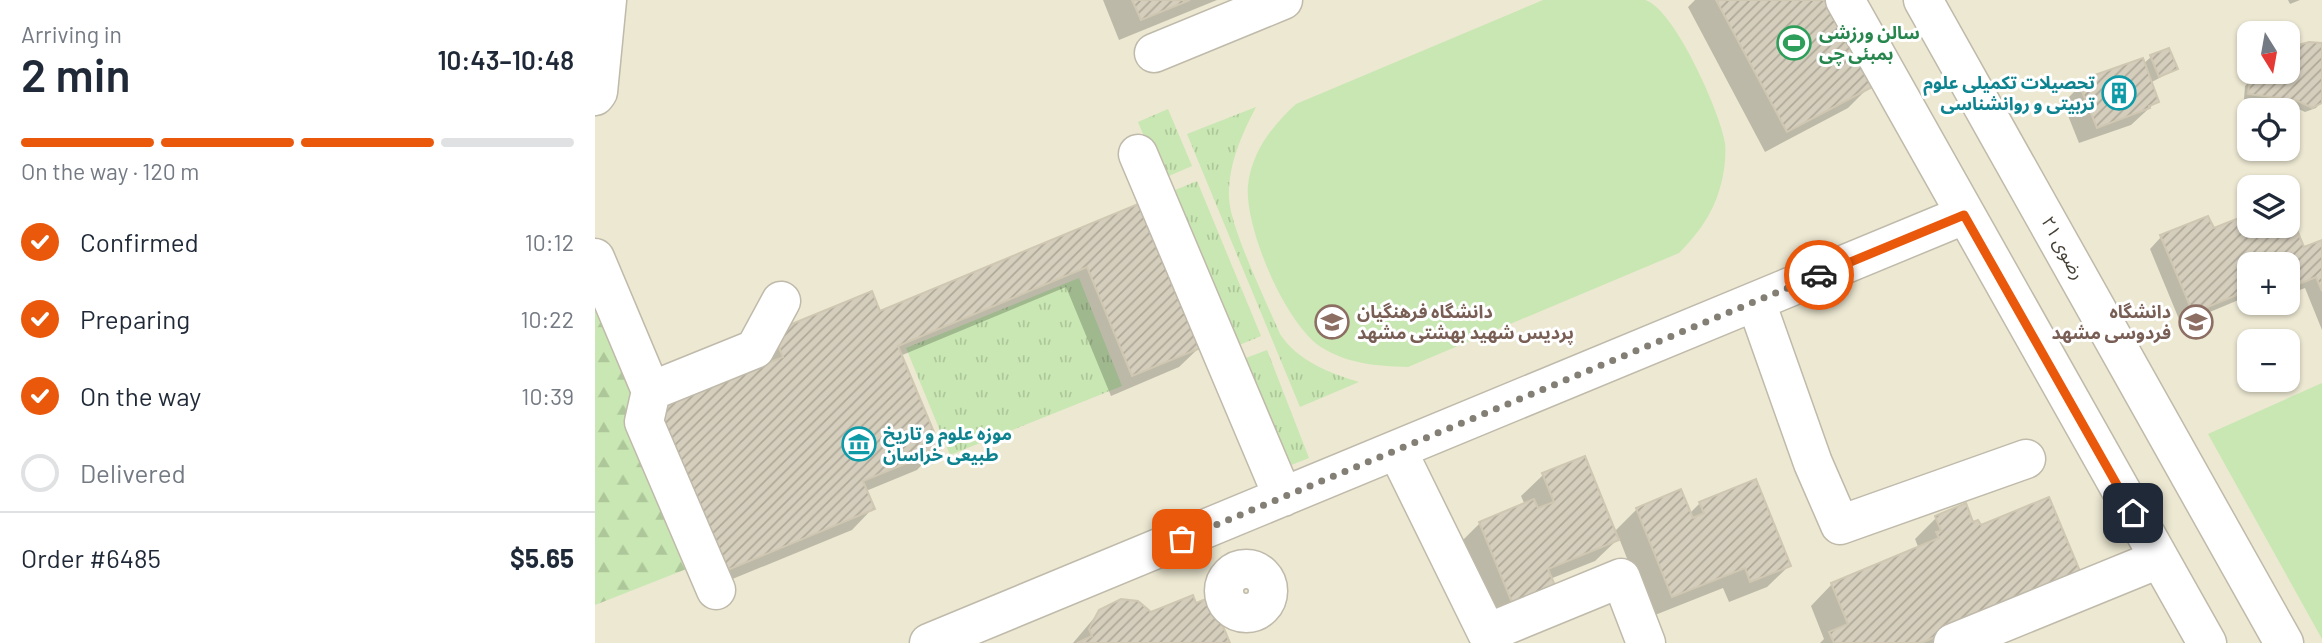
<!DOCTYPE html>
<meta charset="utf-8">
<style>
:root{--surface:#fff;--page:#f2f2f3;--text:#1f2937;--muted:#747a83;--line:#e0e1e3;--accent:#ea580c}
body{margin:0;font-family:Barlow,"Noto Sans Arabic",sans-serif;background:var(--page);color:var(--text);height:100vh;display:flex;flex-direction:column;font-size:26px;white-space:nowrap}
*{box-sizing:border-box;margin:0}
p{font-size:23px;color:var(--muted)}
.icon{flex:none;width:38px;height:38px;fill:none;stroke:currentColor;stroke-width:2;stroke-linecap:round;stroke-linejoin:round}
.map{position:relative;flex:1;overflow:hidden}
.sheet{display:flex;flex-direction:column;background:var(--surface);width:595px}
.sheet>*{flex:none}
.needle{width:46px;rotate:169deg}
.controls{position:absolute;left:1642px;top:21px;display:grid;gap:14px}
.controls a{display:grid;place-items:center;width:63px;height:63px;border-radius:14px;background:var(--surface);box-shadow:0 2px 5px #0004;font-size:35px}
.pin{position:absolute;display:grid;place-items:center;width:60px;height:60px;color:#fff;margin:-30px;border-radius:14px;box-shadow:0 4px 10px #0006}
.courier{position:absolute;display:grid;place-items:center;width:70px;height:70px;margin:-35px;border:5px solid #ea580c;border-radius:50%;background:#fff;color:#222;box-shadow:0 2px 9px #0007}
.overview em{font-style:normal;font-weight:600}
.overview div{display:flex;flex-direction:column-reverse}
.overview{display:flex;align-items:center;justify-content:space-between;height:119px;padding:0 21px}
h1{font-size:46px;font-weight:600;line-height:52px}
.bar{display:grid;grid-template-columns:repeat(4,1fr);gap:10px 7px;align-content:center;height:84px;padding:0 21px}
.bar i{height:9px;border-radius:5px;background:var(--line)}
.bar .current{background:var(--accent)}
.bar p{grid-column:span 4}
.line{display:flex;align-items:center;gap:18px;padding:0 21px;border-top:2px solid var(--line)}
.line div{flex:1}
ol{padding:0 21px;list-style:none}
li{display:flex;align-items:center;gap:21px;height:77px}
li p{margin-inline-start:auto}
li .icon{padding:7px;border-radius:50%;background:var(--accent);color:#fff;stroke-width:4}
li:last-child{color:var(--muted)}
li i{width:38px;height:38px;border:4px solid var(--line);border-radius:50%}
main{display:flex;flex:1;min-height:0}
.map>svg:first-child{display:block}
.education{fill:#ece8d2;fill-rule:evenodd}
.grass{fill:url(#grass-tufts)}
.forest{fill:url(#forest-firs)}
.park{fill:#c9e7b2}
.shadow{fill:#0003}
.building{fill:url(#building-hatch);stroke:#cfc7b1;stroke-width:2}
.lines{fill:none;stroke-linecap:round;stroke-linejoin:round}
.minor-casing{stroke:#bfbaaa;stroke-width:41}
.minor{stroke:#fff;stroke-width:38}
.done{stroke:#837f75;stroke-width:7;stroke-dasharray:0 12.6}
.route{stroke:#ea580c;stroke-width:9}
.labels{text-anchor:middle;stroke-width:6;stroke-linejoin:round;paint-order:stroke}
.leisure-label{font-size:18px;font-weight:bold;fill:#27864d;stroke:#fff;text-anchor:start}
.culture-label{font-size:18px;font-weight:bold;fill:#0d838f;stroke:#fff;text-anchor:end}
.street-label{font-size:18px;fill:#474237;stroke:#fff}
.education-label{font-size:18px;font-weight:bold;fill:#785e54;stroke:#fff;text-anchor:start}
</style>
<main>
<section class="sheet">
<div class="overview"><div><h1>2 min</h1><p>Arriving in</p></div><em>10:43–10:48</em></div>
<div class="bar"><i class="current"></i><i class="current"></i><i class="current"></i><i></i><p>On the way · 120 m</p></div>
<ol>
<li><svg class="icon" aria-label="check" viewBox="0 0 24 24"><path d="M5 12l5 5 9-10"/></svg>Confirmed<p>10:12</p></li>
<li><svg class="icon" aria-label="check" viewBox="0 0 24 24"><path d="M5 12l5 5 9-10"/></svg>Preparing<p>10:22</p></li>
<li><svg class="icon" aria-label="check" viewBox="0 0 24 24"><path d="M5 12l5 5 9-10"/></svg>On the way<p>10:39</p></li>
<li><i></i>Delivered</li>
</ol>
<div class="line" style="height:91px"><div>Order #6485</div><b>$5.65</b></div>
</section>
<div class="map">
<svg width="1727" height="643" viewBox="0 0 1727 643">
<defs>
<pattern id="grass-tufts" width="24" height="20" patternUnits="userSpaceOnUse" patternTransform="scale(1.75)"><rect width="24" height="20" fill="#c9e7b2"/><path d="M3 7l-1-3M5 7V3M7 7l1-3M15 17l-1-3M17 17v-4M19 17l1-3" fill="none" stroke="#aec79a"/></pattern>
<pattern id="forest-firs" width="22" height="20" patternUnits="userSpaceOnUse" patternTransform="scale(1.75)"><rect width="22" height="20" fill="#c9e7b2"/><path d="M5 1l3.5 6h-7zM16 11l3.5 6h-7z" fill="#aec79a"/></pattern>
<pattern id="building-hatch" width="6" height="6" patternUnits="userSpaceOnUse" patternTransform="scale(1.75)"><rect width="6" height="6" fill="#d5cebd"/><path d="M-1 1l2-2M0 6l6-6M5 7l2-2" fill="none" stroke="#afa99a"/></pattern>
</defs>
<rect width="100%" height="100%" fill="#f3f1e8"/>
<path class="education" d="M 0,0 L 1727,0 L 1727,643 L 0,643 ZM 1654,33 L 1692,33 L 1692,72 L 1654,72 ZM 1654,110 L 1692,110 L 1692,149 L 1654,149 ZM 1654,187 L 1692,187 L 1692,226 L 1654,226 ZM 1654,264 L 1692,264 L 1692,303 L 1654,303 ZM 1654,341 L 1692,341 L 1692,380 L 1654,380 Z"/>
<path class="grass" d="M 661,107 C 646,136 633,165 634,198 C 635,228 672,303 685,334 C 703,361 734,373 764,382 L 705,407 L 592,134 Z
M 573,109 L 597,166 L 567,179 L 543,122 Z
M 602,181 L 666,336 L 637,348 L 573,193 Z
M 484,278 L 527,386 L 355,455 L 311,348 Z
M 672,350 L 714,458 L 686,469 L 643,361 Z"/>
<path class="forest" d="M 0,289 L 99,566 L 0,605 Z"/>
<path class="park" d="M 948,0 C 970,0 1032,0 1050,0 C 1079,8 1126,114 1130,143 C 1131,152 1130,166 1128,175 C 1122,207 1107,230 1084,253 L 813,367 C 781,366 753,364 726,347 C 690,323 649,227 653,185 C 657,151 678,125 701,104 Z
M 1727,383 L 1727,639 L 1613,434 Z"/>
<path class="shadow" d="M 508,0 L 622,0 L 524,40 Z
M 1100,0 L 1228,0 L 1275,86 L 1253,108 L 1170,152 L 1093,7 Z
M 1693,0 L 1705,0 L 1695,4 Z
M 1727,45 L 1727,101 L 1721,108 L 1710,112 L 1697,106 L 1649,99 L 1650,86 L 1656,80 L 1667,81 L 1670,72 L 1692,72 Z
M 1556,57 L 1581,69 L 1555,83 L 1562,101 L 1536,125 L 1484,143 L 1468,103 L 1485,86 L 1548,64 Z
M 547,205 L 606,346 L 584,367 L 516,396 L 471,287 L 305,356 L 343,448 L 322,470 L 271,491 L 278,508 L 257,530 L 101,594 L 35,435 L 157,355 L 284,313 Z
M 1654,226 L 1692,226 L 1708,250 L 1727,242 L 1727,330 L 1710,288 L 1692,295 L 1692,264 L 1654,264 L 1654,291 L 1646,299 L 1586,324 L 1555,249 L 1566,237 Z
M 1660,303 L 1673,303 L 1662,307 Z
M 989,459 L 1019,532 L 1042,509 L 1094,514 L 1105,503 L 1194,566 L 1172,587 L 1134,602 L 1128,588 L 1055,617 L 1024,538 L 1000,561 L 955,579 L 896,625 L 864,544 L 885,523 L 930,505 L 926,496 L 948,475 Z
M 1370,506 L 1353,643 L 1225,643 L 1229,639 L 1216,606 L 1237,584 L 1324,549 L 1320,539 L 1341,518 Z
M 600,606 L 633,643 L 478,643 L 505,611 L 555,614 Z"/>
<path class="building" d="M 537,0 L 595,0 L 546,20 Z
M 1121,0 L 1230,0 L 1277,87 L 1192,132 Z
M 1714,42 L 1727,43 L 1727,103 L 1717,108 L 1703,101 L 1653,94 L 1655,78 L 1669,80 L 1673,72 L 1692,72 L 1692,48 Z
M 1574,48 L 1583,69 L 1564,77 L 1555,55 Z
M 1548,58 L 1564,102 L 1554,106 L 1555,108 L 1502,128 L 1484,84 L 1500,75 Z
M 548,202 L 608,347 L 537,376 L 492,267 L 303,346 L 346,449 L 268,481 L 280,509 L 123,574 L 55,412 L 188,357 L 177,332 L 277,291 L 285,311 Z
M 1692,206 L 1709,247 L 1727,240 L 1727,291 L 1721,277 L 1692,289 L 1692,264 L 1654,264 L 1654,290 L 1598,313 L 1565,235 L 1613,216 L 1619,228 L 1654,214 L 1654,226 L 1692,226 Z
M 990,456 L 1024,540 L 953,569 L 961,588 L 918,605 L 884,522 L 939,499 L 943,508 L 959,502 L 947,473 Z
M 1161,479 L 1196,566 L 1155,582 L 1150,568 L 1077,597 L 1041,508 L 1086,489 L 1098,518 L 1109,513 L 1104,502 Z
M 1454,497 L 1487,576 L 1326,643 L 1239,643 L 1234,632 L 1253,624 L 1236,583 L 1344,538 L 1341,532 L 1346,531 L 1340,516 L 1371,503 L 1378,522 L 1383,520 L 1386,525 Z
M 598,595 L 601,603 L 616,597 L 635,643 L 482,643 L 497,636 L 494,629 L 504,610 L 526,599 L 543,601 L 556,612 Z"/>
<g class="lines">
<defs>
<path id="minor" d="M 1250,0 L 1612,643
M 1328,0 L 1689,643
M 559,53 L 688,0
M 0,96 L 3,92 L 12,0
M 543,154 L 688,497
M 0,258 L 56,391 L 160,349 L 186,301
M 1161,302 L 1218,463 L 1245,525 L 1431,459
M 56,391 L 49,422 L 121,590
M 802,450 L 892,633 L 1026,578 L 1051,643
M629 591a22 22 0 1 1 44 0a22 22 0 1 1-44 0Z
M 334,643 L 1369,215
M 1358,643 L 1564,559"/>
</defs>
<use href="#minor" class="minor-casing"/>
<use href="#minor" class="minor"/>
</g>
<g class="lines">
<path class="done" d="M 587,539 L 1224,275"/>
<path class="route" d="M 1224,275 L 1369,215 L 1538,513"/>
</g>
<defs>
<symbol id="stadium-ring" viewBox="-11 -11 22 22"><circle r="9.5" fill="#fff" stroke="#2e9e5b" stroke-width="1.5"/><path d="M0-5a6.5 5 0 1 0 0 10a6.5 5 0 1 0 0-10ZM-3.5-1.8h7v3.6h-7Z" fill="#2e9e5b"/></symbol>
<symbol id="building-ring" viewBox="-11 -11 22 22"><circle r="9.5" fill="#fff" stroke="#0f9aa8" stroke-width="1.5"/><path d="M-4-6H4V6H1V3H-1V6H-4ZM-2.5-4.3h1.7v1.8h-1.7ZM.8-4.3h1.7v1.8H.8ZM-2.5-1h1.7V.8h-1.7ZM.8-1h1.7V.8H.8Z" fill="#0f9aa8"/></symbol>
<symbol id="university-ring" viewBox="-11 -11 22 22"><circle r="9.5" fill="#fff" stroke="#8d6e63" stroke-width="1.5"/><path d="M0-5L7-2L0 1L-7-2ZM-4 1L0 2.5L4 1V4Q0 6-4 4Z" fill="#8d6e63"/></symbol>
<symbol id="museum-ring" viewBox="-11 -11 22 22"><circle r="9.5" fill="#fff" stroke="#0f9aa8" stroke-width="1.5"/><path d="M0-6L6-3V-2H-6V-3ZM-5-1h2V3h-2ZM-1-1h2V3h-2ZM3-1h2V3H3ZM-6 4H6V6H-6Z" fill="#0f9aa8"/></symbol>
</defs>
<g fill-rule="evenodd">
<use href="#stadium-ring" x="1180" y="24" width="38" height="38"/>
<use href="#building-ring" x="1505" y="74" width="38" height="38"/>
<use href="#university-ring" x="718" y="303" width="38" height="38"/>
<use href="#university-ring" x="1582" y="303" width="38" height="38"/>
<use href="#museum-ring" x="245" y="425" width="38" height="38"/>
</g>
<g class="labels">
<g class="leisure-label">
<text x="1224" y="39">سالن ورزشی<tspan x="1224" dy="21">بمبئی چی</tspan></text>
</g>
<g class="culture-label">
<text x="1500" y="89">تحصیلات تکمیلی علوم<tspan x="1500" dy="21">تربیتی و روانشناسی</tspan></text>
<text x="288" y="440" text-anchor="start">موزه علوم و تاریخ<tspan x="288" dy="21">طبیعی خراسان</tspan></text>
</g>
<g class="street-label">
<text transform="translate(1468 248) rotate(61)" y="6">رضوی ۲۱</text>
</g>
<g class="education-label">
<text x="762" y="318">دانشگاه فرهنگیان<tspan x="762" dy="21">پردیس شهید بهشتی مشهد</tspan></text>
<text x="1576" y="318" text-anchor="end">دانشگاه<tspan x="1576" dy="21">فردوسی مشهد</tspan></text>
</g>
</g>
</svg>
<div class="controls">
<a><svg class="needle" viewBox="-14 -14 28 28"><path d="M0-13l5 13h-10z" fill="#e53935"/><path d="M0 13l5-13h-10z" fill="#747a83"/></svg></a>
<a><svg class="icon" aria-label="locate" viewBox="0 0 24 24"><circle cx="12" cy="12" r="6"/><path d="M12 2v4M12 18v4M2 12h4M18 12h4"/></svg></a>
<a><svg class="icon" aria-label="layers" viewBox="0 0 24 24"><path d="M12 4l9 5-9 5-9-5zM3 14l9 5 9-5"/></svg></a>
<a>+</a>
<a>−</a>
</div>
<div class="pin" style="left:587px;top:539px;background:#ea580c"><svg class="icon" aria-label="bag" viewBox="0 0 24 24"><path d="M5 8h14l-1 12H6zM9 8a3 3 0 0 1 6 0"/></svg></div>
<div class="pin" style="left:1538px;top:513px;background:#1f2937"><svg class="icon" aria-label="home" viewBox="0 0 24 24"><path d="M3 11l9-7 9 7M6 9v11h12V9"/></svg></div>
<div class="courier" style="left:1224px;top:275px"><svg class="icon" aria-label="car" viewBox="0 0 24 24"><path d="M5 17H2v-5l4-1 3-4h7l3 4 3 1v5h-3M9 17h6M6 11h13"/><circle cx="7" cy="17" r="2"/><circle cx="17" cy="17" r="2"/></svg></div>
</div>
</main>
